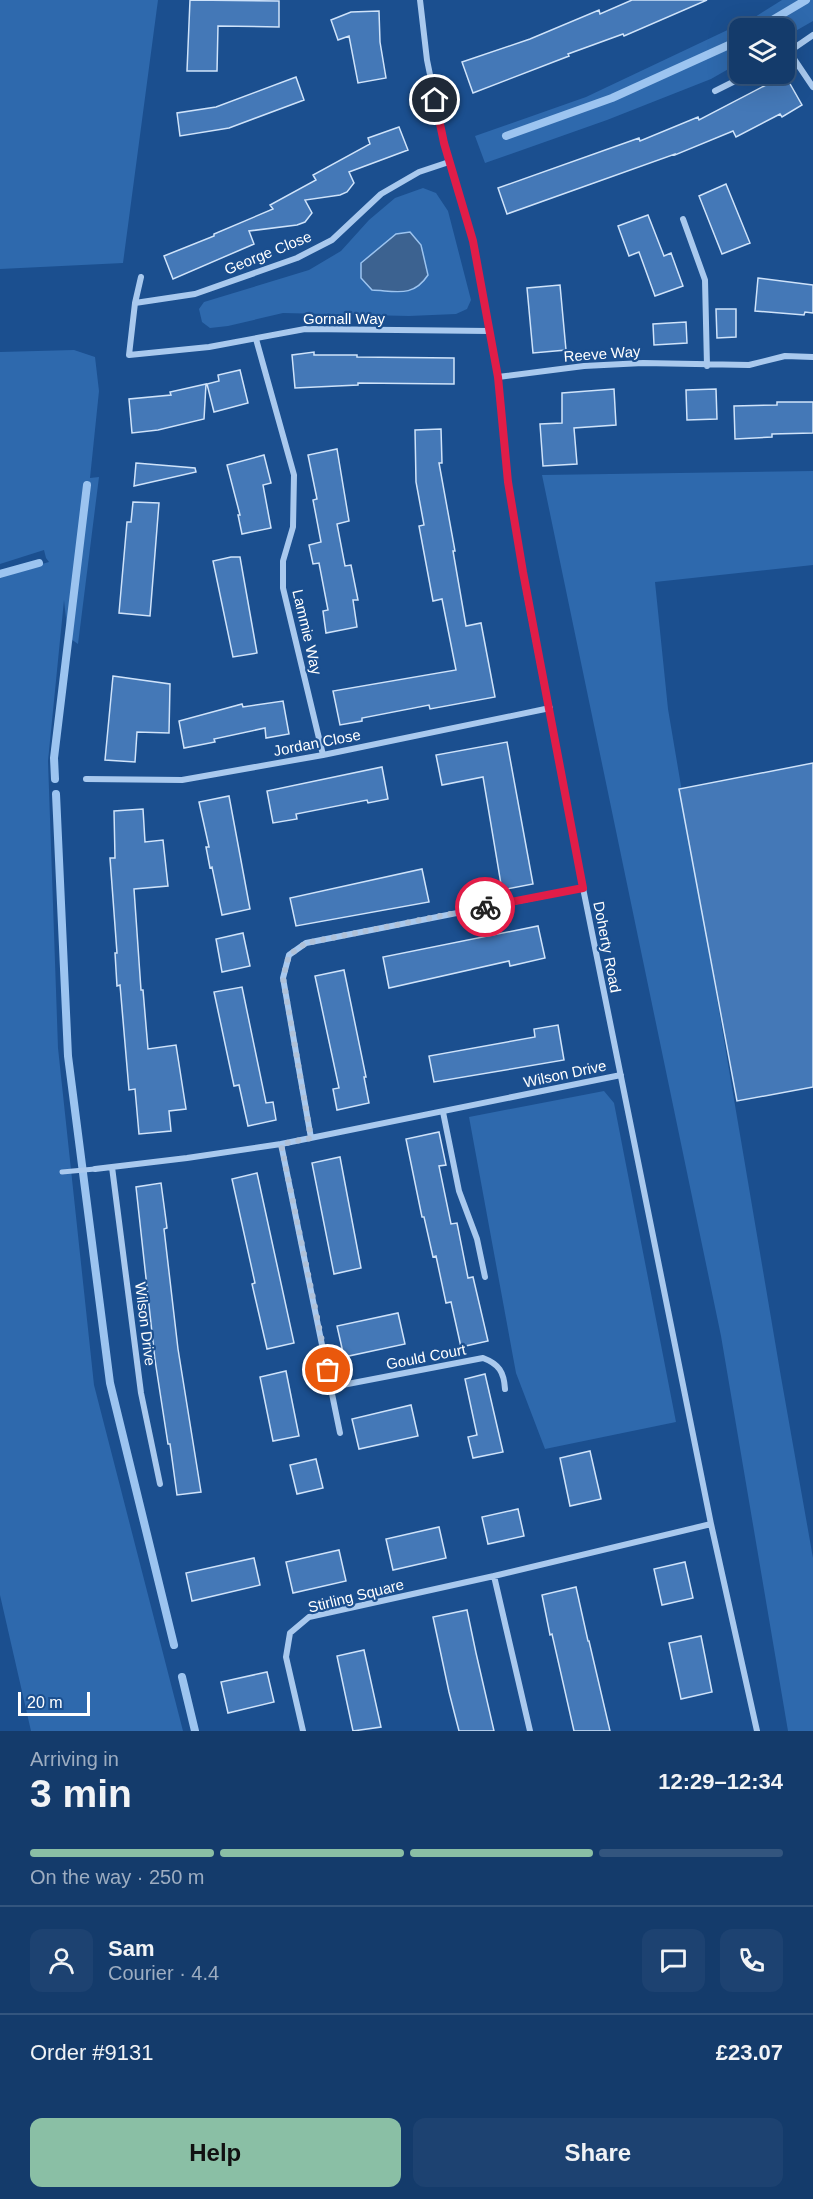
<!DOCTYPE html>
<meta charset="utf-8">
<style>
:root{--surface:#143b6b;--page:#1d4271;--text:#f1f3f6;--muted:#9dadc1;--line:#33557e;--accent:#8abfa5}
body{margin:0;font-family:Arial,sans-serif;background:var(--page);color:var(--text);height:100vh;display:flex;flex-direction:column;font-size:22px;white-space:nowrap}
*{box-sizing:border-box;margin:0}
p{font-size:20px;color:var(--muted)}
.icon{flex:none;width:33px;height:33px;fill:none;stroke:currentColor;stroke-width:2;stroke-linecap:round;stroke-linejoin:round}
.map{position:relative;height:1731px;overflow:hidden}
.sheet{display:flex;flex-direction:column;background:var(--surface);flex:1}
.sheet>*{flex:none}
.fabs{position:absolute;left:729px;top:18px;display:grid;gap:12px}
.fabs a{display:grid;place-items:center;width:66px;height:66px;border-radius:12px;background:var(--surface);box-shadow:0 6px 24px #0002,0 0 0 2px var(--line);font-size:30px}
.scale{position:absolute;left:18px;bottom:15px;width:72px;box-sizing:border-box;padding-left:6px;border:3px solid #fff;border-top:0;font-size:16px;line-height:21px;white-space:nowrap;color:#fff;-webkit-text-stroke:4px #1b4f8f;paint-order:stroke}
.pin{position:absolute;display:grid;place-items:center;width:51px;height:51px;color:#fff;margin:-26px;border:3px solid #fff;border-radius:50%;box-shadow:0 2px 6px #0007}
.courier{position:absolute;display:grid;place-items:center;width:60px;height:60px;margin:-30px;border:4px solid #e11d48;border-radius:50%;background:#fff;color:#222;box-shadow:0 2px 8px #0007}
.headline em{font-style:normal;font-weight:700}
.headline div{display:flex;flex-direction:column-reverse}
.headline{display:flex;align-items:center;justify-content:space-between;height:102px;padding:0 30px}
h1{font-size:39px;font-weight:700;line-height:45px}
.bar{display:grid;grid-template-columns:repeat(4,1fr);gap:9px 6px;align-content:center;height:72px;padding:0 30px}
.bar i{height:8px;border-radius:4px;background:var(--line)}
.bar .active{background:var(--accent)}
.bar p{grid-column:span 4}
.line{display:flex;align-items:center;gap:15px;padding:0 30px;border-top:2px solid var(--line)}
.line div{flex:1}
.round{display:grid;place-items:center;flex:none;width:63px;height:63px;border-radius:12px;background:var(--page)}
.action{display:flex;gap:12px;margin-top:auto;padding:12px 30px}
.action a{flex:1;height:69px;border-radius:12px;background:var(--accent);color:#111;font-size:24px;font-weight:700;line-height:69px;text-align:center}
.action a+a{background:var(--page);color:var(--text)}
.map>svg:first-child{display:block}
.green{fill:#2e69ad}
.water{fill:#3c6290;stroke:#9cc4f0;stroke-width:1.5}
.lines{fill:none;stroke-linecap:round;stroke-linejoin:round}
.stream{stroke:#9cc4f0;stroke-width:8}
.building{fill:#4478b7;stroke:#cfe3fa;stroke-width:1.5}
.pedestrian{stroke:#a9c9ee;stroke-width:5}
.minor{stroke:#a9c9ee;stroke-width:6}
.done{stroke:#afc1d8;stroke-width:6;stroke-dasharray:0 10.8}
.route{stroke:#e11d48;stroke-width:8}
.labels{text-anchor:middle;stroke-width:4.5;stroke-linejoin:round;paint-order:stroke}
.street-label{font-size:15px;fill:#fff;stroke:#1b4f8f}
</style>
<div class="map">
<svg width="813" height="1731" viewBox="0 0 813 1731">
<rect width="100%" height="100%" fill="#1b4f8f"/>
<path class="green" d="M 0,0 L 158,0 L 123,263 L 0,269 Z
M 782,0 L 813,0 L 813,21 L 785,37 L 784,28 L 740,28 L 739,63 L 711,79 L 607,120 L 485,163 L 475,136 L 586,97 L 755,17 Z
M 423,188 L 436,193 L 448,211 L 471,300 L 467,309 L 456,314 L 409,316 L 283,313 L 228,326 L 210,328 L 202,322 L 199,309 L 204,302 L 309,270 L 341,251 L 369,220 L 395,198 Z
M 74,350 L 95,357 L 99,391 L 90,478 L 99,477 L 78,644 L 68,637 L 64,600 L 48,761 L 58,1048 L 94,1385 L 183,1731 L 31,1731 L 0,1595 L 0,576 L 49,562 L 46,558 L 44,550 L 0,564 L 0,352 Z
M 813,471 L 813,565 L 655,582 L 668,709 L 781,1377 L 813,1558 L 813,1731 L 788,1731 L 721,1336 L 542,475 Z
M 604,1091 L 614,1103 L 676,1422 L 545,1449 L 516,1373 L 469,1117 Z"/>
<path class="water" d="M 410,232 L 421,245 L 428,275 C 413,298 396,291 372,290 L 361,278 L 361,263 L 396,234 Z"/>
<g class="lines">
<path class="stream" d="M 759,28 L 806,0
M 506,136 L 612,98 L 740,40
M 0,574 L 39,563
M 55,779 L 54,758 L 87,485
M 56,794 L 68,1056 L 110,1383 L 174,1645
M 182,1677 L 195,1731"/>
</g>
<path class="building" d="M 190,0 L 279,1 L 279,27 L 218,26 L 217,71 L 187,71 Z
M 632,0 L 707,0 L 624,36 L 623,34 L 568,54 L 569,56 L 473,93 L 462,62 L 530,39 L 599,10 L 600,14 Z
M 379,11 L 380,42 L 386,78 L 358,83 L 349,36 L 338,40 L 331,20 L 351,12 Z
M 785,75 L 802,105 L 782,117 L 780,114 L 736,137 L 733,131 L 675,155 L 675,154 L 507,214 L 498,188 L 639,138 L 640,141 L 698,117 L 699,120 Z
M 296,77 L 304,100 L 229,128 L 180,136 L 177,113 L 216,107 Z
M 399,127 L 408,150 L 349,172 L 354,183 L 347,192 L 340,195 L 305,200 L 312,213 L 305,222 L 297,225 L 249,231 L 254,244 L 173,279 L 164,256 L 214,236 L 214,234 L 273,209 L 270,205 L 316,180 L 313,175 L 370,144 L 368,138 Z
M 726,184 L 750,243 L 722,254 L 699,196 Z
M 648,215 L 664,256 L 671,253 L 683,286 L 655,296 L 639,252 L 629,256 L 618,226 Z
M 758,278 L 813,285 L 813,313 L 805,312 L 804,315 L 755,311 Z
M 560,285 L 566,350 L 533,353 L 527,288 Z
M 716,309 L 736,309 L 736,337 L 717,338 Z
M 686,322 L 687,343 L 654,345 L 653,324 Z
M 314,352 L 314,355 L 357,355 L 357,357 L 454,358 L 454,384 L 358,383 L 358,385 L 295,388 L 292,355 Z
M 240,370 L 248,403 L 214,412 L 207,384 L 219,381 L 218,375 Z
M 206,384 L 204,419 L 158,430 L 132,433 L 129,399 L 171,395 L 170,392 Z
M 614,389 L 616,425 L 574,428 L 577,464 L 543,466 L 540,424 L 562,423 L 562,393 Z
M 716,389 L 717,419 L 687,420 L 686,390 Z
M 777,402 L 813,402 L 813,433 L 772,434 L 772,437 L 735,439 L 734,406 L 777,405 Z
M 441,429 L 442,463 L 439,463 L 455,551 L 453,551 L 466,626 L 481,623 L 495,697 L 430,709 L 429,705 L 362,718 L 362,721 L 340,725 L 333,691 L 456,670 L 442,599 L 433,601 L 419,526 L 424,525 L 416,482 L 415,430 Z
M 337,449 L 349,521 L 337,524 L 345,566 L 351,565 L 358,600 L 353,600 L 357,627 L 326,633 L 323,611 L 328,610 L 319,563 L 313,564 L 309,545 L 321,542 L 313,500 L 317,499 L 308,455 Z
M 264,455 L 271,483 L 263,485 L 271,528 L 242,534 L 238,515 L 240,515 L 227,465 Z
M 136,463 L 195,468 L 196,472 L 134,486 Z
M 133,502 L 159,503 L 150,616 L 119,613 L 127,522 L 131,522 Z
M 231,557 L 240,557 L 257,653 L 233,657 L 213,561 Z
M 113,676 L 170,684 L 169,733 L 137,732 L 135,762 L 105,760 Z
M 283,701 L 289,734 L 266,738 L 265,728 L 214,739 L 215,742 L 184,748 L 179,721 L 242,704 L 243,707 Z
M 507,742 L 533,884 L 502,890 L 483,777 L 442,785 L 436,755 Z
M 813,763 L 813,1087 L 737,1101 L 679,789 Z
M 382,767 L 388,799 L 368,803 L 367,800 L 296,814 L 297,819 L 273,823 L 267,791 Z
M 229,796 L 250,909 L 222,915 L 212,867 L 210,868 L 206,847 L 209,847 L 199,802 Z
M 143,809 L 145,842 L 163,840 L 168,886 L 134,889 L 141,990 L 143,990 L 148,1049 L 176,1045 L 186,1109 L 169,1111 L 171,1131 L 139,1134 L 135,1089 L 129,1090 L 120,985 L 117,986 L 115,953 L 117,953 L 110,858 L 115,858 L 114,811 Z
M 422,869 L 429,902 L 296,926 L 290,898 Z
M 538,926 L 545,958 L 510,966 L 509,961 L 389,988 L 383,957 Z
M 243,933 L 250,966 L 222,972 L 216,939 Z
M 344,970 L 366,1077 L 364,1077 L 369,1103 L 337,1110 L 333,1089 L 339,1088 L 315,976 Z
M 242,987 L 266,1103 L 273,1102 L 276,1120 L 248,1126 L 239,1085 L 234,1086 L 214,992 Z
M 558,1025 L 564,1060 L 434,1082 L 429,1056 L 535,1037 L 534,1029 Z
M 439,1132 L 446,1165 L 439,1166 L 451,1224 L 457,1223 L 468,1278 L 473,1277 L 488,1341 L 461,1347 L 451,1302 L 446,1303 L 436,1256 L 433,1257 L 424,1217 L 422,1217 L 406,1139 Z
M 340,1157 L 361,1268 L 334,1274 L 312,1163 Z
M 257,1173 L 294,1343 L 267,1349 L 252,1284 L 255,1283 L 232,1179 Z
M 161,1183 L 167,1228 L 164,1229 L 178,1349 L 201,1492 L 177,1495 L 170,1444 L 168,1444 L 155,1360 L 136,1187 Z
M 398,1313 L 405,1344 L 344,1357 L 337,1326 Z
M 286,1371 L 299,1436 L 273,1441 L 260,1377 Z
M 485,1374 L 503,1452 L 473,1458 L 468,1437 L 477,1435 L 465,1379 Z
M 411,1405 L 418,1436 L 359,1449 L 352,1419 Z
M 590,1451 L 601,1499 L 570,1506 L 560,1458 Z
M 316,1459 L 323,1488 L 297,1494 L 290,1465 Z
M 518,1509 L 524,1536 L 488,1544 L 482,1517 Z
M 439,1527 L 446,1558 L 393,1570 L 386,1539 Z
M 339,1550 L 346,1581 L 293,1593 L 286,1562 Z
M 254,1558 L 260,1585 L 192,1601 L 186,1573 Z
M 685,1562 L 693,1598 L 662,1605 L 654,1569 Z
M 576,1587 L 588,1641 L 589,1641 L 610,1731 L 574,1731 L 552,1634 L 550,1635 L 542,1595 Z
M 467,1610 L 476,1653 L 494,1731 L 459,1731 L 449,1692 L 433,1617 Z
M 701,1636 L 712,1692 L 681,1699 L 669,1643 Z
M 364,1650 L 381,1727 L 353,1731 L 337,1656 Z
M 267,1672 L 274,1702 L 228,1713 L 221,1682 Z"/>
<g class="lines">
<path class="pedestrian" d="M 62,1172 L 95,1169"/>
<path class="minor" d="M 790,53 L 813,87
M 784,55 L 813,35
M 715,91 L 749,74
M 683,219 L 705,280 L 707,366
M 141,277 L 135,303 L 195,294 L 297,258 L 332,240 L 381,194 L 419,172 L 449,162
M 135,303 L 129,355 L 209,347 L 305,329 L 489,331
M 256,339 L 294,475 L 293,527 L 283,561 L 283,588 L 323,755
M 498,377 L 584,366 L 643,363 L 749,365 L 785,356 L 813,357
M 86,779 L 182,780 L 323,755 L 550,708
M 443,1112 L 459,1191 L 477,1239 L 485,1277
M 311,1138 L 283,978 L 289,955 L 306,943 L 583,888
M 281,1144 L 340,1433
M 112,1167 L 141,1393 L 160,1484
M 95,1169 L 187,1158 L 281,1144 L 621,1075
M 332,1387 L 483,1358 C 499,1364 504,1372 505,1389
M 711,1524 L 757,1731
M 494,1576 L 530,1731
M 303,1731 L 286,1657 L 290,1633 L 309,1617 L 494,1576 L 711,1524 L 583,888 L 527,595 L 508,482 L 498,377 L 473,241 L 444,143 L 427,60 L 420,0"/>
</g>
<g class="lines">
<path class="done" d="M 328,1370 L 281,1144 L 311,1138 L 283,978 L 289,955 L 306,943 L 485,907"/>
<path class="route" d="M 435,100 L 444,143 L 473,241 L 498,377 L 508,482 L 523,572 L 583,888 L 485,907"/>
</g>
<g class="labels">
<g class="street-label">
<text transform="translate(268 253) rotate(-22)" y="5">George Close</text>
<text x="344" y="324">Gornall Way</text>
<text transform="translate(602 354) rotate(-4)" y="5">Reeve Way</text>
<text transform="translate(307 632) rotate(77)" y="5">Lammie Way</text>
<text transform="translate(317 743) rotate(-11)" y="5">Jordan Close</text>
<text transform="translate(607 947) rotate(79)" y="5">Doherty Road</text>
<text transform="translate(565 1074) rotate(-12)" y="5">Wilson Drive</text>
<text transform="translate(145 1324) rotate(83)" y="5">Wilson Drive</text>
<text transform="translate(426 1357) rotate(-11)" y="5">Gould Court</text>
<text transform="translate(356 1596) rotate(-14)" y="5">Stirling Square</text>
</g>
</g>
</svg>
<div class="fabs">
<a><svg class="icon" aria-label="layers" viewBox="0 0 24 24"><path d="M12 4l9 5-9 5-9-5zM3 14l9 5 9-5"/></svg></a>
</div>
<div class="scale">20 m</div>
<div class="pin" style="left:328px;top:1370px;background:#ea580c"><svg class="icon" aria-label="bag" viewBox="0 0 24 24"><path d="M5 8h14l-1 12H6zM9 8a3 3 0 0 1 6 0"/></svg></div>
<div class="pin" style="left:435px;top:100px;background:#1f2937"><svg class="icon" aria-label="home" viewBox="0 0 24 24"><path d="M3 11l9-7 9 7M6 9v11h12V9"/></svg></div>
<div class="courier" style="left:485px;top:907px"><svg class="icon" aria-label="bike" viewBox="0 0 24 24"><circle cx="6" cy="16" r="4"/><circle cx="18" cy="16" r="4"/><path d="M6 16l4-8h5l3 8M10 8l3 8H6M13 5h3"/></svg></div>
</div>
<section class="sheet">
<div class="headline"><div><h1>3 min</h1><p>Arriving in</p></div><em>12:29–12:34</em></div>
<div class="bar"><i class="active"></i><i class="active"></i><i class="active"></i><i></i><p>On the way · 250 m</p></div>
<div class="line" style="height:108px"><a class="round"><svg class="icon" aria-label="person" viewBox="0 0 24 24"><circle cx="12" cy="8" r="4"/><path d="M4 21q1-7 8-7t8 7"/></svg></a><div><b>Sam</b><p>Courier · 4.4</p></div><a class="round"><svg class="icon" aria-label="chat" viewBox="0 0 24 24"><path d="M4 5h16v11H9l-5 4z"/></svg></a><a class="round"><svg class="icon" aria-label="phone" viewBox="0 0 24 24"><path d="M5 4h4l2 5-3 2q2 4 5 5l2-3 5 2v4C11 20 4 13 5 4z"/></svg></a></div>
<div class="line" style="height:78px"><div>Order #9131</div><b>£23.07</b></div>
<div class="action"><a>Help</a><a>Share</a></div>
</section>
